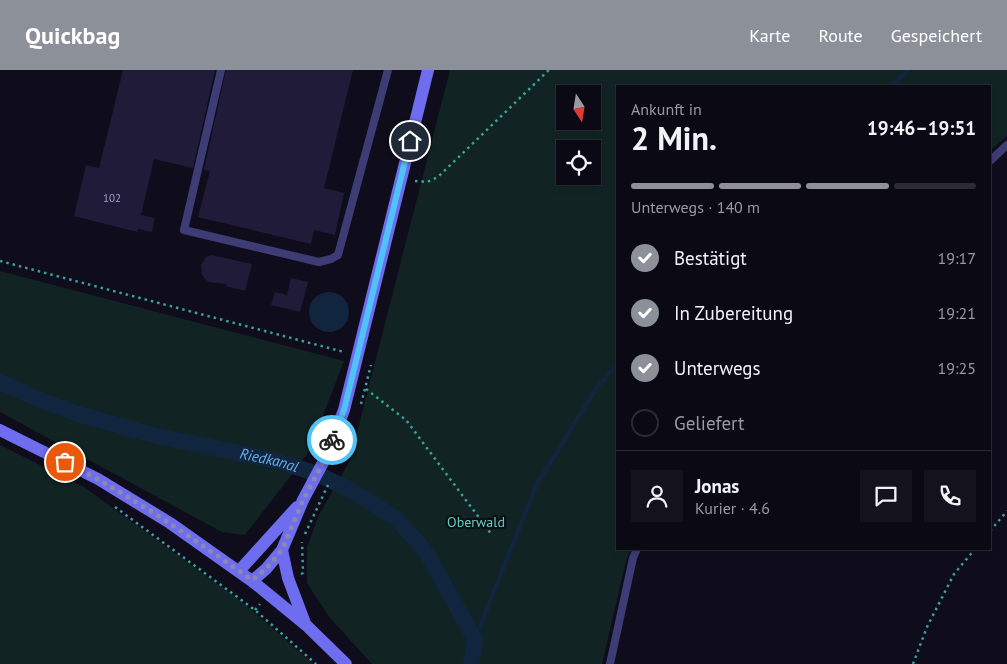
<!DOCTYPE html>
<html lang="de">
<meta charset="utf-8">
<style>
:root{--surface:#0b0a14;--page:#14131d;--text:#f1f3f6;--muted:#9a9aa0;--line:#2b2b34;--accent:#8c9099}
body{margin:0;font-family:"PT Sans",sans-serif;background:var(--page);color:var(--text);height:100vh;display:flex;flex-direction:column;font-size:19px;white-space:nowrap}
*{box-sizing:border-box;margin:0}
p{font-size:16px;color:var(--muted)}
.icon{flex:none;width:28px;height:28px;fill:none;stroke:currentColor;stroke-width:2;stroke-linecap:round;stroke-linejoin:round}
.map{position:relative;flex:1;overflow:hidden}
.drawer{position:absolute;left:616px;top:15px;width:375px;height:465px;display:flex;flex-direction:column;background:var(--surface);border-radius:0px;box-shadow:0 2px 8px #0003,0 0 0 1px var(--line)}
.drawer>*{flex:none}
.needle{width:32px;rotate:168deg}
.fabs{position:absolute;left:556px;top:15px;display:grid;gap:10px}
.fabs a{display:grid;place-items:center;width:45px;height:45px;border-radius:0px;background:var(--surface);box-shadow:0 2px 8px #0003,0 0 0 1px var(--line);font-size:25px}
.pin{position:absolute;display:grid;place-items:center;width:42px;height:42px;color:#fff;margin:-21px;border:2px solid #fff;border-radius:50%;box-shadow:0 1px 5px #0007}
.courier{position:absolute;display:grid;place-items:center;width:50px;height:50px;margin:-25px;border:4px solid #4fc3f7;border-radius:50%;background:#fff;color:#222;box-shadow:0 1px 6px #0007}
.summary em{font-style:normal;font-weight:700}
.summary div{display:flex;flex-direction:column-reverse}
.summary{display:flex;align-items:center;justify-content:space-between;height:85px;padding:0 15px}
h1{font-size:32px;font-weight:700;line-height:38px}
.bar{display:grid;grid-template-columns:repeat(4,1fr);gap:8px 5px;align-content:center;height:60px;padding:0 15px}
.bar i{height:6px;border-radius:4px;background:var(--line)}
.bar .selected{background:var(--accent)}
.bar p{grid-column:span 4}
.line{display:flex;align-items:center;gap:12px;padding:0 15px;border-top:1px solid var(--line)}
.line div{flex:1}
.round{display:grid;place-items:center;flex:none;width:52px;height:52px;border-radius:0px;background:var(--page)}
ol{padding:0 15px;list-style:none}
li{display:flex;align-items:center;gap:15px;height:55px}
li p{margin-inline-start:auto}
li .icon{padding:5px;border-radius:50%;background:var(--accent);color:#fff;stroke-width:4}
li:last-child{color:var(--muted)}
li i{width:28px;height:28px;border:2px solid var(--line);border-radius:50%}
header{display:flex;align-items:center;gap:30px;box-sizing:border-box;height:70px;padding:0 25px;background:var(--accent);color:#fff}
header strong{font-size:24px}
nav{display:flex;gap:28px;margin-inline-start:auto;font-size:18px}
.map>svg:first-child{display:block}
.green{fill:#112423;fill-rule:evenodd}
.water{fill:#12253f}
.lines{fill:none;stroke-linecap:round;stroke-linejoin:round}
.stream{stroke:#12253f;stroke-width:4.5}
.canal{stroke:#12253f;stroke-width:16}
.building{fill:#211b3a}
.path{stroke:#38a199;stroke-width:2.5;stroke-dasharray:2.5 4;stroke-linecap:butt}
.lane{stroke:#3e3c75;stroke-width:8}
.secondary{stroke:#6e6df0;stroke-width:12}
.done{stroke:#8c89ac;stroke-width:5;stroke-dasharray:0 9}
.route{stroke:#4fc3f7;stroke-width:6}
.labels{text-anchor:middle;stroke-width:4.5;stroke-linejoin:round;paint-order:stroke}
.number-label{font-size:11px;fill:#a4a0ca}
.park-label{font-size:14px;fill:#61d1b3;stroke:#0f0d1b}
.water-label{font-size:15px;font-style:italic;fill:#65b1ef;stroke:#0f0d1b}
</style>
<header>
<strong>Quickbag</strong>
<nav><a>Karte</a><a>Route</a><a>Gespeichert</a></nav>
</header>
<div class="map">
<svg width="1007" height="594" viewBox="0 0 1007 594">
<rect width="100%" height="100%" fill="#0f0d1b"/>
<path class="green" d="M 450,0 L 1007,0 L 1007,66 L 990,81 L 990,16 L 618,16 L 618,479 L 631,479 L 626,491 L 602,594 L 372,594 L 330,548 L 307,513 L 307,477 L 319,445 L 350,390 ZM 565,24 L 592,24 L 592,51 L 565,51 ZM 565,79 L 592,79 L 592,106 L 565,106 Z
M 0,201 L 344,291 L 309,382 L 245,465 L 222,462 L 0,342 Z
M 0,375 L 84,417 L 245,534 L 313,594 L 0,594 Z"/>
<path class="water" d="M309 242a20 20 0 1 1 40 0a20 20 0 1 1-40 0Z"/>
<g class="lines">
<path class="stream" d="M 891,16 L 908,0
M 475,569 L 537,414 L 597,317 L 618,294"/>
<path class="canal" id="s1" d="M 0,312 L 40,330 L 78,344 L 153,365 L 281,392 L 317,404 L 351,420 L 397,449 L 426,482 L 475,569 L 471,594"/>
</g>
<path class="building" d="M 123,0 L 215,0 L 193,98 L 154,89 L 141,145 L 155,148 L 152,162 L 138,159 L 137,162 L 74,146 L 86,95 L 99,98 Z
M 226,0 L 353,0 L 324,118 L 344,123 L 335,165 L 314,160 L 311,174 L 198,147 L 210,101 L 204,100 Z
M 211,185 L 252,194 L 245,221 L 226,216 L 226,214 L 209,212 L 205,209 L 202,205 L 201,195 L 206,187 Z
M 291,208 L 308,212 L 300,242 L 271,235 L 275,222 L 287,225 Z"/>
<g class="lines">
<path class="path" d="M 415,111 L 427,112 L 438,107 L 549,0
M 0,191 L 344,282
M 366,319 L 406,350 L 492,465
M 361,334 L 371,295
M 344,383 L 351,365
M 115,437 L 255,540 L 316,594
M 990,461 L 1007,441
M 305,464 L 328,415
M 301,504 L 303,503 L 302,472
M 255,540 L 260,534
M 913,594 L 927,557 L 954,504 L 975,479"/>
<path class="lane" d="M 221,0 L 184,160 L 319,192 L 331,189 L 338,185 L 388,0
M 990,91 L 1007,75
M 610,594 L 633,488 L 637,479"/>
<path class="secondary" d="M 0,360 L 98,409 L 170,453 L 252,511 L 306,555 L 346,594
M 282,480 L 288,508 L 305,553
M 239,501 L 297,437
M 252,511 L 266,499 L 282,480 L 303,430 L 326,387 L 344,340 L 428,0"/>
</g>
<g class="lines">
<path class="done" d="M 65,392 C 131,425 192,468 252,510 L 266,499 L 282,480 L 303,430 L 326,387 L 332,370"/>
<path class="route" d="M 332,370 L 344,340 L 410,71"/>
</g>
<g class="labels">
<g class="number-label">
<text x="112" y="132">102</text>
</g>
<g class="park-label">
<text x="476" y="457">Oberwald</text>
</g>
<g class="water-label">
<text dy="5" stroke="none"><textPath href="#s1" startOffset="281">Riedkanal</textPath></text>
</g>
</g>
</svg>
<div class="fabs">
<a><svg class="needle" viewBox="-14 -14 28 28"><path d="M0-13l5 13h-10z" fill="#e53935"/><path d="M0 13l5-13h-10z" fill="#9a9aa0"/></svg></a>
<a><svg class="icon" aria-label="locate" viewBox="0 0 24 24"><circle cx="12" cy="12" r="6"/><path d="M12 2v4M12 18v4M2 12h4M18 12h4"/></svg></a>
</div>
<div class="pin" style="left:65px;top:392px;background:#ea580c"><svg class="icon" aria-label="bag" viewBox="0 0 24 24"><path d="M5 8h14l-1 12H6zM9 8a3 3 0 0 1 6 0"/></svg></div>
<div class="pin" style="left:410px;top:71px;background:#1f2937"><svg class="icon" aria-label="home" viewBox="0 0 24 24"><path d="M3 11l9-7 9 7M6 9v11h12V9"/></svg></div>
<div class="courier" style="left:332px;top:370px"><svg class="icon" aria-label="bike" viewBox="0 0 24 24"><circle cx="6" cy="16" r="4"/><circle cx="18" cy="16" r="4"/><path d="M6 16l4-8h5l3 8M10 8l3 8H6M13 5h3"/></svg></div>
<section class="drawer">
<div class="summary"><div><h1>2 Min.</h1><p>Ankunft in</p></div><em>19:46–19:51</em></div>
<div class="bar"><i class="selected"></i><i class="selected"></i><i class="selected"></i><i></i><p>Unterwegs · 140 m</p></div>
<ol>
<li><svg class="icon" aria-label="check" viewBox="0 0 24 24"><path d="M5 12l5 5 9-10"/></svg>Bestätigt<p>19:17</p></li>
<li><svg class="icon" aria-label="check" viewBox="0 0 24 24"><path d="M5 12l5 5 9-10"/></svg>In Zubereitung<p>19:21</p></li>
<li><svg class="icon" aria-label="check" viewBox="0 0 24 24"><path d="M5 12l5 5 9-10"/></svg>Unterwegs<p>19:25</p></li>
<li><i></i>Geliefert</li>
</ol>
<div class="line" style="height:90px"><a class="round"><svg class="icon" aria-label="person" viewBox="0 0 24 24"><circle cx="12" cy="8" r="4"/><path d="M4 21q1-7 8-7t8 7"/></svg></a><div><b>Jonas</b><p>Kurier · 4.6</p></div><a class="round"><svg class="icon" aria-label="chat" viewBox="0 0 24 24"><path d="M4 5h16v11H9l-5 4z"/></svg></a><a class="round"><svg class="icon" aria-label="phone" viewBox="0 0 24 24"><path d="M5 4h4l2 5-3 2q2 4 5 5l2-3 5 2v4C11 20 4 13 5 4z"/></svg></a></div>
</section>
</div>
